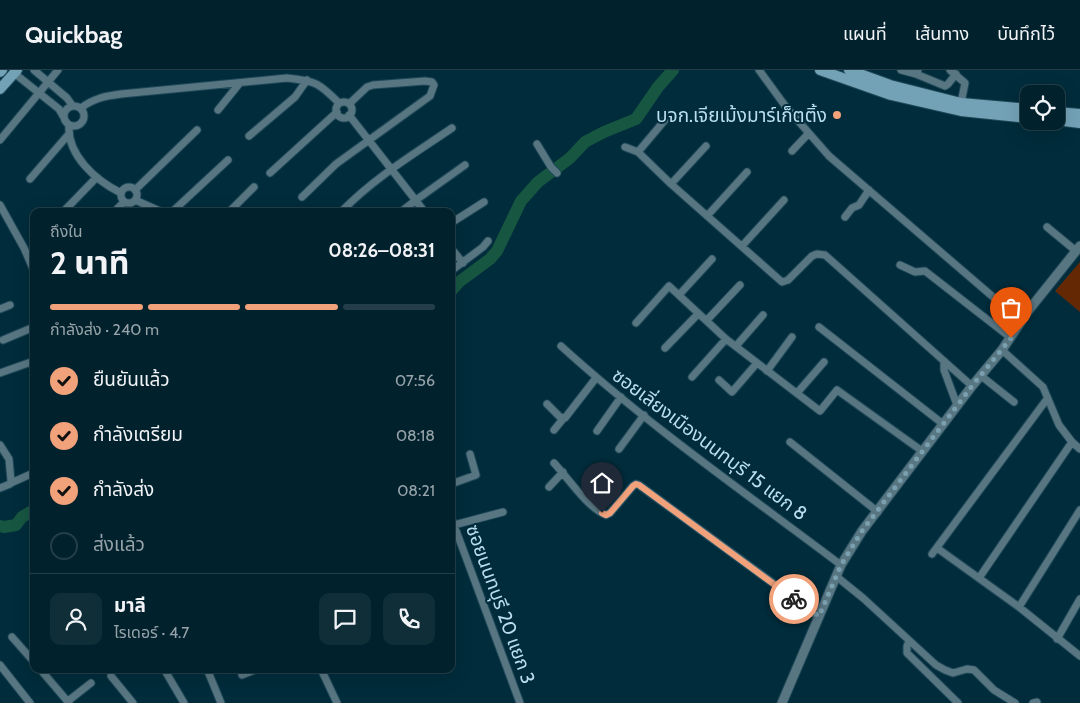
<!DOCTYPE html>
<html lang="th">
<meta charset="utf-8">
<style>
:root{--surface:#01212c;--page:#0f2e38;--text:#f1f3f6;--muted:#96a3a9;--line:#233e48;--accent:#f1a27b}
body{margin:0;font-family:Cabin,"Noto Sans Thai",sans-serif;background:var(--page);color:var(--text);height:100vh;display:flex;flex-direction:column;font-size:19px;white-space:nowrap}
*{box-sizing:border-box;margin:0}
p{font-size:16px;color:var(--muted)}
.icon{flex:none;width:28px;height:28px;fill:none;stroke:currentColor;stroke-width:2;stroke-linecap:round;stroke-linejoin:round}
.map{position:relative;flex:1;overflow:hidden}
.panel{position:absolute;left:30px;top:138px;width:425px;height:465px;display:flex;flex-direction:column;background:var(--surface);border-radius:10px;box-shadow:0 5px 20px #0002,0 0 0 1px var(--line)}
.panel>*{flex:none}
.controls{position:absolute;left:1020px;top:15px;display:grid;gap:10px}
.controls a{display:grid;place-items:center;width:45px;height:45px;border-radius:10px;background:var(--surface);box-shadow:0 5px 20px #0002,0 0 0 1px var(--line);font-size:25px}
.pin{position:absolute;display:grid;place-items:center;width:42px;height:42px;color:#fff;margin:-51px -21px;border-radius:50% 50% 50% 0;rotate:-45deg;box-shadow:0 0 5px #0007}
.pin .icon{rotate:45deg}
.courier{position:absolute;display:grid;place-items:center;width:50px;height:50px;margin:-25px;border:4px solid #f1a27b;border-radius:50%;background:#fff;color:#222;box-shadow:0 1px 6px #0007}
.overview em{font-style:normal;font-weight:700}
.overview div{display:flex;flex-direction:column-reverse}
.overview{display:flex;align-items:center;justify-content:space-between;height:85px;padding:0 20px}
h1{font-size:32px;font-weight:700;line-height:38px}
.bar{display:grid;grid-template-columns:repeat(4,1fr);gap:8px 5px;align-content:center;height:60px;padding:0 20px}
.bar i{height:6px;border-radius:4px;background:var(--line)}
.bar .current{background:var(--accent)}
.bar p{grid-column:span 4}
.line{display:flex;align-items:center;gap:12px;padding:0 20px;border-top:1px solid var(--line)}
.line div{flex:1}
.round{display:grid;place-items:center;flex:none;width:52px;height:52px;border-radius:10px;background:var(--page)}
ol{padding:0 20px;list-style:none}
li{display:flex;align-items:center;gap:15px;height:55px}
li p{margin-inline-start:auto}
li .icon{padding:5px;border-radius:50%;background:var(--accent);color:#111;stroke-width:4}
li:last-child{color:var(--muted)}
li i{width:28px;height:28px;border:2px solid var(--line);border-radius:50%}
header{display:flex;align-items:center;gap:30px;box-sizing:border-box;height:70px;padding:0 25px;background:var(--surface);border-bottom:1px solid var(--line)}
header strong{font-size:24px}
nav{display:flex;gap:28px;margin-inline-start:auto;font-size:18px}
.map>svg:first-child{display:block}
.green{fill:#642904}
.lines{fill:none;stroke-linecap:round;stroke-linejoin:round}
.river{stroke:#175742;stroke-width:12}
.minor-casing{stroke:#1f4858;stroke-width:9}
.tertiary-casing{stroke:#1f4858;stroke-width:11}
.secondary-casing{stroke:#1f4858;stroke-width:12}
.minor{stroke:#587682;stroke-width:7}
.tertiary{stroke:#587682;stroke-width:9}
.secondary{stroke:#73a2b7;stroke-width:10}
.done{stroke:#7aa0af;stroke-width:5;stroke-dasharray:0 9}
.route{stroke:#f1a27b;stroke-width:6}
.poi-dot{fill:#f1a27b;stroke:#012c3b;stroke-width:2}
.labels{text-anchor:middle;stroke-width:4;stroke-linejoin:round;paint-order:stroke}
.poi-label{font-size:19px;fill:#bbdeee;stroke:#012c3b;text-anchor:end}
.street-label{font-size:19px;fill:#bbdeee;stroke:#012c3b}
</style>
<header>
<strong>Quickbag</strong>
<nav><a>แผนที่</a><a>เส้นทาง</a><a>บันทึกไว้</a></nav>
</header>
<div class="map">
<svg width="1080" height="633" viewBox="0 0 1080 633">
<rect width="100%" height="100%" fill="#012c3b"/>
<path class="green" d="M 1080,192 L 1080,242 L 1055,221 Z"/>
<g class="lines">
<path class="river" d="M 451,221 L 459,212 L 490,189 L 497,181 L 521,131 L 538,112 L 570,88 L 585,72 L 604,62 L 636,49 L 658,17 L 673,0
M 0,456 L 4,457 L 16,455 L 22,447 L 34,440"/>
<defs>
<path id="minor" d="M 34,0 L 67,28 L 72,35
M 759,0 L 786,37 L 829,86 L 1021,251
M 901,0 L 916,4 L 918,0
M 950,0 L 965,13 L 961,33
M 14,3 L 59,39 L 63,46
M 916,4 L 945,16 L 948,14 L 956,4
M336 40a8 8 0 1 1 16 0a8 8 0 1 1-16 0Z
M64 46a10 10 0 1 1 20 0a10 10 0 1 1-20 0Z
M 81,38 C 94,28 106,26 121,24 L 287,8 C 316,11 319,13 339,33
M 218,40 L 239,14
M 670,44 L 638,82 L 671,114 L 782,212 L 788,210 L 812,186 L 817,184 L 825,185 L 972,316
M 349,45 L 424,141
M 69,55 C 67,85 95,110 121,123
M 249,66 L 295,27 L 307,10
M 0,70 L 58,0
M 537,74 L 551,97 L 557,103
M 625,77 L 638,82
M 792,81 L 808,64
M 270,103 L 337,42
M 30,109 L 68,65
M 671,114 L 706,76
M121 125a8 8 0 1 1 16 0a8 8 0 1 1-16 0Z
M 135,120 L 197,60
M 302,127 L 336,94 L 430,26 L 434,15 L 432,12 L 425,11 L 373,15 L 367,17 L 349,34
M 135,130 L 160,141
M 0,135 L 24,178 L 34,201
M 64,141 L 96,108
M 115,141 L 124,132
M 173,141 L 228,90
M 230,141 L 254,117
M 342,141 C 374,108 414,84 452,58
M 402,141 L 416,130 L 465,95
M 707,146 L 747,102
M 845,147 L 852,138 L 859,135 L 869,120
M 451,153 L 484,132
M 1047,157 L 1076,181
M 742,176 L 784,130
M 451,178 L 463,193
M 900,195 L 915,202 L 925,201 L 1011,268
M 451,201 L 483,177 L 488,171
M 679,225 L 712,189
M 0,239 L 10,235
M 707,250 L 740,215
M 636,253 L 669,216 L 726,269 L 820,341 L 837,320 L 922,381
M 819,257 L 943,354
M 3,270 L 34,257
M 561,276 C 649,356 747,424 841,495
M 736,276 L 763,245
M 665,278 L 698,244
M 1002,280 L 1043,317 L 1059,355 L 1072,372 L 1080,379
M 944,291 L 944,300 L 957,335
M 767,301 L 792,267
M 0,303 L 34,291
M 980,305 L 1014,332
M 692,307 L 726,269
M 719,310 L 732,322 L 757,293
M 797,323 L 824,292
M 547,334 L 560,347 L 565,348 L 596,308
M 554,360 L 563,349
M 597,361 L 621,327
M 790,372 L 878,442
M 0,375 L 9,389 L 11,411 L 10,414 L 0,418
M 619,379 L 644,345
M 554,393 C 568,408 588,438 606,445 L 610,443 L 633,416 L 636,414 L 639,415 L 819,547
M 11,413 L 31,404
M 451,414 L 476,405 L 470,384
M 549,417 L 563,402
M 451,447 L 520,633
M 454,455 L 503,442
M 937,478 L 1019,537 L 1080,586
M 932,484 L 1047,329
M 837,507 L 863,528 L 936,595 L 945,600 L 953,603 L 967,599 L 974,600 L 994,620 L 1015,633
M 979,508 L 1072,372
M 1019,537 L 1080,440
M 12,567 L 34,592
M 1057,569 L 1080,529
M 909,571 L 907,576 L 907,583 L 958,633
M 0,595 L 30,633
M 40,599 L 69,633
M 164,599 L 184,633
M 207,599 L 221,633
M 321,599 L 337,633
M 242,605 L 257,599
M 111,606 L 133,633
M 68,631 L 91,613
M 1033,633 L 1037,632"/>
<path id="tertiary" d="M 782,633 L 841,495 L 862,461 L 972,316 L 1002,280 L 1028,241 L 1080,176"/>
<path id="secondary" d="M 820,0 L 891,25 L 961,41 L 1029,48
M 849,0 L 890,15 L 961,33 L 1029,39
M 0,2 L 2,0
M 0,19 L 17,0
M 1056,42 L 1080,44
M 1056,50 L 1080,53"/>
</defs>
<use href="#minor" class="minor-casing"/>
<use href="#tertiary" class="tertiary-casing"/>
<use href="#secondary" class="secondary-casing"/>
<use href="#minor" class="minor"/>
<use href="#tertiary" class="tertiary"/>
<use href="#secondary" class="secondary"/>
</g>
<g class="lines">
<path class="done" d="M 794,529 L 819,546 L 841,495 L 862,461 L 972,316 L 1011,268"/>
<path class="route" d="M 602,443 L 606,445 L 610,443 L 633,416 L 636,414 L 639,415 L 794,529"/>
</g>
<circle class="poi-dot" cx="837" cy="45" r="5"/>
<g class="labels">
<g class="poi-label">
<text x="827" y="52">บจก.เจียเม้งมาร์เก็ตติ้ง</text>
</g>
<g class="street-label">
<text transform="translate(710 374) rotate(37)" y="7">ซอยเลี่ยงเมืองนนทบุรี 15 แยก 8</text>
<text transform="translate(501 534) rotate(70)" y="7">ซอยนนทบุรี 20 แยก 3</text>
</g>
</g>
</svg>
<div class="controls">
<a><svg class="icon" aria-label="locate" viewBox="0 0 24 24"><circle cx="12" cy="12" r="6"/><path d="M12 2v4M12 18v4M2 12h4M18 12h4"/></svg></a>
</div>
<div class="pin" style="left:1011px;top:268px;background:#ea580c"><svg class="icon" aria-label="bag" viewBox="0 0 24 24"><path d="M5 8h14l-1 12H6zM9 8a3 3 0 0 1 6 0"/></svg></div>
<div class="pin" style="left:602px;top:443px;background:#1f2937"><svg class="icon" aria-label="home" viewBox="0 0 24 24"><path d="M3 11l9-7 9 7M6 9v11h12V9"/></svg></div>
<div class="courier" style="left:794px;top:529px"><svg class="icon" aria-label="bike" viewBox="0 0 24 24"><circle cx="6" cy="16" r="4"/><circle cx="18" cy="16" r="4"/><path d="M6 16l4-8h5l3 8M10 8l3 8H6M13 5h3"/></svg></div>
<section class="panel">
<div class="overview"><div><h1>2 นาที</h1><p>ถึงใน</p></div><em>08:26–08:31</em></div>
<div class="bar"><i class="current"></i><i class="current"></i><i class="current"></i><i></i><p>กำลังส่ง · 240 m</p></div>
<ol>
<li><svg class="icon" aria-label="check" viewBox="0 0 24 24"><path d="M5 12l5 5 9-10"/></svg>ยืนยันแล้ว<p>07:56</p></li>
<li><svg class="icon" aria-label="check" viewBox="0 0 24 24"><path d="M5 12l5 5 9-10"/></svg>กำลังเตรียม<p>08:18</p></li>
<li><svg class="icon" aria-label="check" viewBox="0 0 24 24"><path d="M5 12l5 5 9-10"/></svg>กำลังส่ง<p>08:21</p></li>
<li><i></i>ส่งแล้ว</li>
</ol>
<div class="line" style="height:90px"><a class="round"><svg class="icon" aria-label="person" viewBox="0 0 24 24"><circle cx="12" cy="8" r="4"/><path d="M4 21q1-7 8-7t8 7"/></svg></a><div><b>มาลี</b><p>ไรเดอร์ · 4.7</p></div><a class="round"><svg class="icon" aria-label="chat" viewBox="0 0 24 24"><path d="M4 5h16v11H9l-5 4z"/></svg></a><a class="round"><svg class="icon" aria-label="phone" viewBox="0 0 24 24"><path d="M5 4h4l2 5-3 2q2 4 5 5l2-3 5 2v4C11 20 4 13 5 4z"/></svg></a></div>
</section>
</div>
